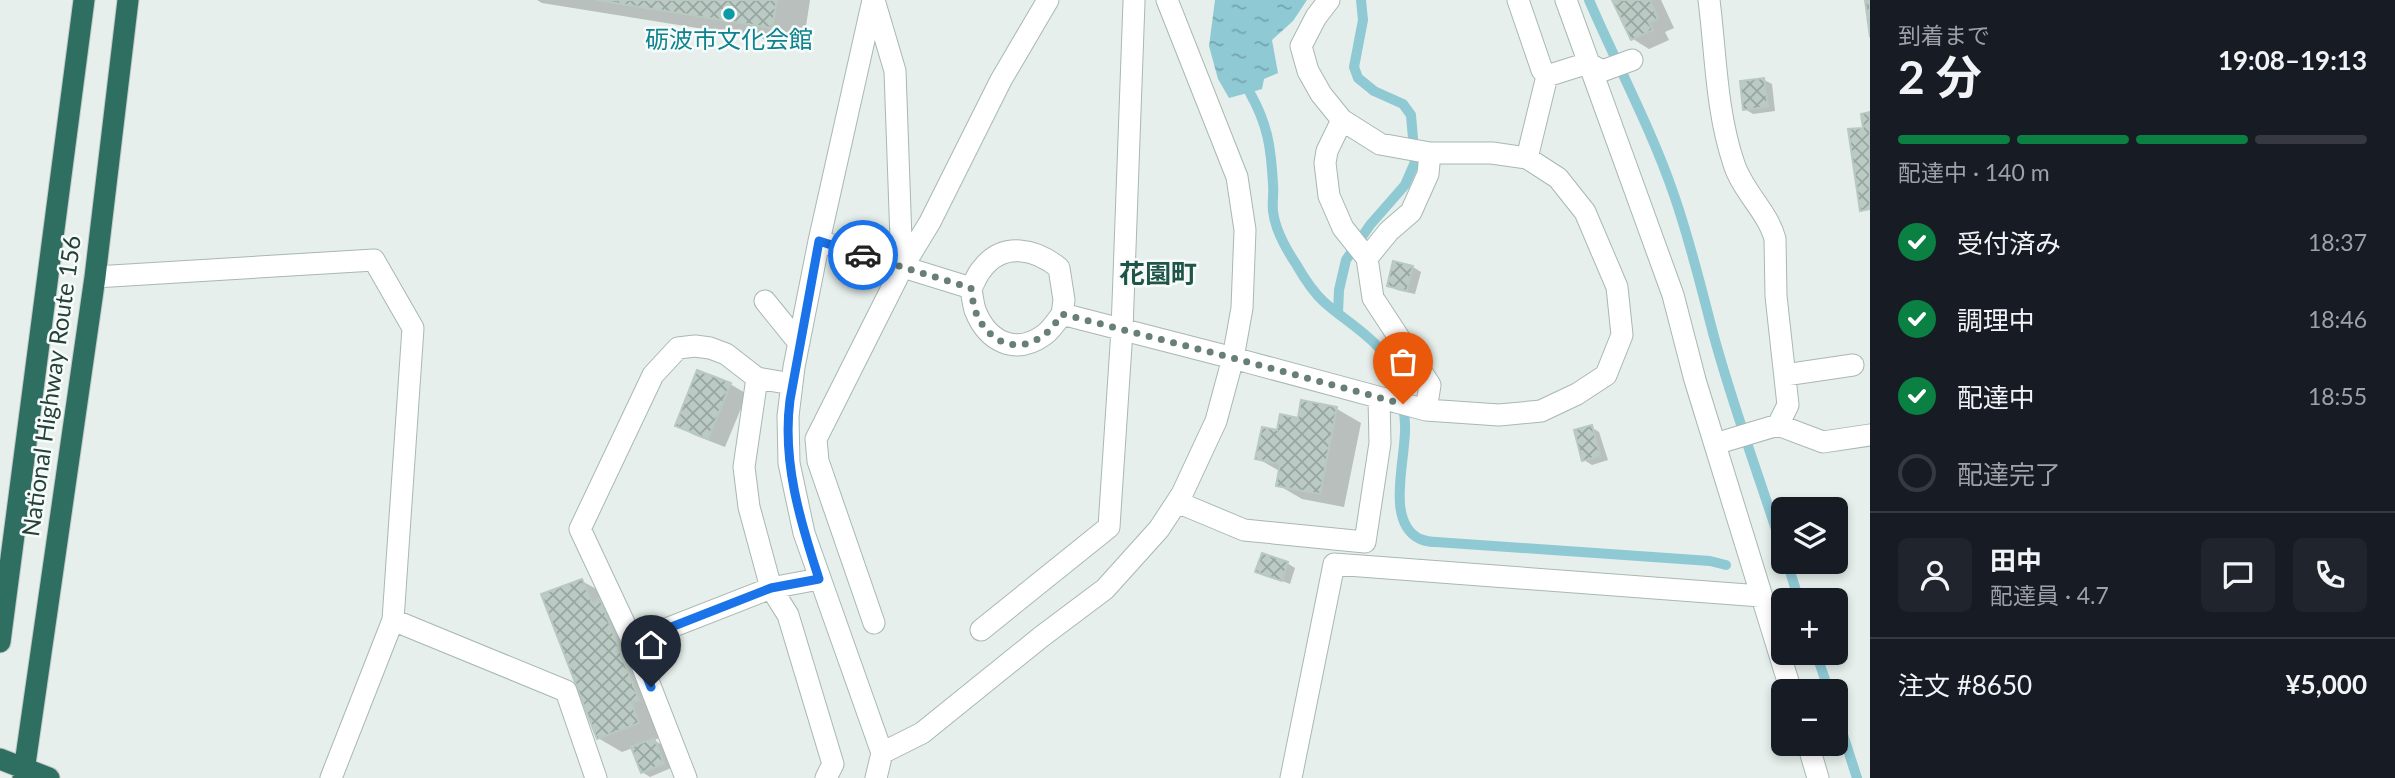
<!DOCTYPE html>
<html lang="ja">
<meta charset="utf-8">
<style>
:root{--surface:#171b24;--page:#20242c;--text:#f1f3f6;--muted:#9ea1a6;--line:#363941;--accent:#0b8043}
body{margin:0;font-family:Lato,"Noto Sans JP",sans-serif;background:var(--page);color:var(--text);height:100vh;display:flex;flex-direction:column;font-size:26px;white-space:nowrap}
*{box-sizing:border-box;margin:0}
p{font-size:23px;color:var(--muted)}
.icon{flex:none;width:38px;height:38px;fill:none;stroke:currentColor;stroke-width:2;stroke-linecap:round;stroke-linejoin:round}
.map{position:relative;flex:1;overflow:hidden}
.details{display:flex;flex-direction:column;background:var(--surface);width:525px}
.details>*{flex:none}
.fabs{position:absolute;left:1771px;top:497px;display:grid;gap:14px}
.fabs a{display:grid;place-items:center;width:77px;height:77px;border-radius:10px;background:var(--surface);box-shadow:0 4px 10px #0003;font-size:35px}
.pin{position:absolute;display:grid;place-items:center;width:60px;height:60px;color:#fff;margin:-72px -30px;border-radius:50% 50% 50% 0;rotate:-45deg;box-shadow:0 0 7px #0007}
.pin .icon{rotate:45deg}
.courier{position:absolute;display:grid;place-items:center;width:70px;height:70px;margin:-35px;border:5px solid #1a73e8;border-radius:50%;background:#fff;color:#222;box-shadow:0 2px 9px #0007}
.overview em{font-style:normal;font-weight:700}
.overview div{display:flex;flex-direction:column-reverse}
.overview{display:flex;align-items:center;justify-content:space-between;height:119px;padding:0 28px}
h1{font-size:46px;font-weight:700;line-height:52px}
.bar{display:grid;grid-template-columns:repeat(4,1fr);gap:10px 7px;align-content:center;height:84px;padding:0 28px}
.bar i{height:9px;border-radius:5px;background:var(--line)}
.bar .active{background:var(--accent)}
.bar p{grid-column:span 4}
.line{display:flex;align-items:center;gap:18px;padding:0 28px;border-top:2px solid var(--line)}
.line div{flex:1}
.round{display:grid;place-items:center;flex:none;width:74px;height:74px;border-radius:10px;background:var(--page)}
ol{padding:0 28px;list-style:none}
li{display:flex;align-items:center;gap:21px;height:77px}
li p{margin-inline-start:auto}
li .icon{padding:7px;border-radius:50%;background:var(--accent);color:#fff;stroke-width:4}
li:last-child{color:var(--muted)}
li i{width:38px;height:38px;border:4px solid var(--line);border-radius:50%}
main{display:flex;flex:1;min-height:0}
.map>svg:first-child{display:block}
.water{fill:url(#water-ripples)}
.shadow{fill:#0003}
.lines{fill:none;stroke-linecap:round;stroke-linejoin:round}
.stream{stroke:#8ec9d4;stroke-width:10}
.building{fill:url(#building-cross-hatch);stroke:#b8c9c2;stroke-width:2}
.minor-casing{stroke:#a8b8b2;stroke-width:23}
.highway-casing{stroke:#c2cac8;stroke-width:23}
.minor{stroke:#fff;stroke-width:21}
.highway{stroke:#2f6f62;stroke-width:21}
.done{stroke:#687f78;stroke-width:7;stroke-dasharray:0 12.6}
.route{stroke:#1a73e8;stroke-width:9}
.culture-dot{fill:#0f9aa8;stroke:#f7fbf9;stroke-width:2.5}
.labels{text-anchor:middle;stroke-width:5;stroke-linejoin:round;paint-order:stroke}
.culture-label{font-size:24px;fill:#0d838f;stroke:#f7fbf9}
.street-label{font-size:24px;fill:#24423a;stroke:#f7fbf9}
.neighbourhood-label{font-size:26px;font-weight:bold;fill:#1f5548;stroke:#f7fbf9}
</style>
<main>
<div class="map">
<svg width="1870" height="778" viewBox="0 0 1870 778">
<defs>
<pattern id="water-ripples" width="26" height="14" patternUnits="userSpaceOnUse" patternTransform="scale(1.75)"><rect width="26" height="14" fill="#8ec9d4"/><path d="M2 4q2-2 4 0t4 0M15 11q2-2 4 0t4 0" fill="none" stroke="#74a5ad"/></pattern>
<pattern id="building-cross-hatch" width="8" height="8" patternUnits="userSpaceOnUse" patternTransform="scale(1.75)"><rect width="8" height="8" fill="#bbcac4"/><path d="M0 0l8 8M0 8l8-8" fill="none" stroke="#98a6a0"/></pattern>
</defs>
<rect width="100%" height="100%" fill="#e6efeb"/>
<path class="water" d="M 1215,0 L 1307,0 L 1293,21 L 1272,40 L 1278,73 L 1264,79 L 1262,89 L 1229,98 L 1218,79 L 1209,46 Z"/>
<path class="shadow" d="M 537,0 L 810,0 L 803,45 L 542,3 Z
M 1614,0 L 1661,0 L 1674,28 L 1665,32 L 1669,40 L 1649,49 L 1633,39 Z
M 1764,80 L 1772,84 L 1775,111 L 1753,114 L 1745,109 Z
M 1394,263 L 1413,267 L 1421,272 L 1415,294 L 1397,290 L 1389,285 Z
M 730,384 L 747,394 L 725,447 L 694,435 L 677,425 Z
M 1303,402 L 1337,409 L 1361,423 L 1344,507 L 1302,499 L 1278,485 L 1281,472 L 1257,458 L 1279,432 L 1299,420 Z
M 1591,427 L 1599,432 L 1608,460 L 1592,465 L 1584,460 Z
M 1287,563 L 1295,568 L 1290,584 L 1257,571 Z
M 582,581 L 607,595 L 662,737 L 654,740 L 662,745 L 671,768 L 650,777 L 642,772 L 633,748 L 622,752 L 598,738 Z"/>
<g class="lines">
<path class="stream" d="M 1589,0 C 1617,65 1651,128 1674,195 C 1690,241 1701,287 1713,333 C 1733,407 1760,479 1783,551
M 1250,93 C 1268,125 1271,148 1273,184 C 1274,193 1272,202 1273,211 C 1275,229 1286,249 1296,264 C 1304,278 1313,292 1324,302 C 1352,327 1389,344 1398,383 C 1401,396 1405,411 1405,425 C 1407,456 1384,522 1420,539 C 1425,541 1431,542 1436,542 L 1710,561 L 1726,565
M 1338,313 L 1339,290 L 1346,260 L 1370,225 L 1405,185 L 1415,162 L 1411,115 L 1403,104 L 1374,91 L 1358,78 L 1354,67 L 1363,20 L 1361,0
M 1787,562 L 1799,600
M 1816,653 L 1829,691
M 1836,713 L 1857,778"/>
</g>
<path class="building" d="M 596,0 L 777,0 L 772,28 Z
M 1612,0 L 1650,0 L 1658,19 L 1649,23 L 1653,30 L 1631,40 Z
M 1865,0 L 1870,0 L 1870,37 Z
M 1764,78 L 1768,107 L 1743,110 L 1740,81 Z
M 1870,112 L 1870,209 L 1860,211 L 1848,129 L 1863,128 L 1861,114 Z
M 1393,261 L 1413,266 L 1407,291 L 1387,286 Z
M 697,370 L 731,383 L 708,439 L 675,426 Z
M 1301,400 L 1337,407 L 1320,494 L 1276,486 L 1280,464 L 1255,459 L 1262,427 L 1277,430 L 1280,414 L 1298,418 Z
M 1592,425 L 1600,456 L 1582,461 L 1574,430 Z
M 1262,553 L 1288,562 L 1282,581 L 1255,572 Z
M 582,579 L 592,603 L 600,599 L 639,700 L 631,702 L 639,723 L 597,739 L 541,594 Z
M 654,738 L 664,764 L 641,773 L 631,747 Z"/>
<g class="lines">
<defs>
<path id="minor" d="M 873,0 L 819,241 L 794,367 L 788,416 L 789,463 L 804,533 L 882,753 L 876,778
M 874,0 L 895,71 L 902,268 L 816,439 L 818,461 L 874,623
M 1518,0 L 1542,70 L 1547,76 L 1527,158
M 1566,0 L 1673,295 L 1695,380 L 1791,691
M 1709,0 C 1716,55 1716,111 1734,164 C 1743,192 1768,212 1775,239 L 1776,296 L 1788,405 L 1778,425
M 1547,76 L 1588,63 L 1602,71 L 1632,60
M 1342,120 L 1327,151 L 1325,163 L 1329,196 L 1343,228 L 1367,258
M 819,241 L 971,288 C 972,295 973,303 975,310 C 987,341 1015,356 1044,335 C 1051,330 1057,321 1062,314 L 1233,358 L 1242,308 L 1245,230 L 1237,177 L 1167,0
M 902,268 L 930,222 L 1001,80 L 1048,0
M 95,277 L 374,260 L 413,328 L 393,620 L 331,778
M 971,288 C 975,282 977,274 982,269 C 1003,241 1036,249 1059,268 L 1064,300 L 1062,314
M 765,301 L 799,343
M 1785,375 L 1853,365
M 757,378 L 744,467 L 749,507 L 771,588 L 788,615 L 833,764 L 826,778
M 1426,410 L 1430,385 L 1373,298 L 1367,258 L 1389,231 L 1411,212 L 1428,174 L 1430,153
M 1715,444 L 1778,425 L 1823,442 L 1870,435
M 1177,502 L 1244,530 L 1365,542 L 1380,443 L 1379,399
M 393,620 L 566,691 L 596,778
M 981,630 L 1109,527 L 1122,330 L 1134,2
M 633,642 L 771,588 L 819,579
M 1808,744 L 1818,778
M 882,753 L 922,733 L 1041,637 L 1105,589 L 1159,529 L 1182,494 L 1216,421 L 1233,358 L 1426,410 L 1499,415 L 1541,411 L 1577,394 L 1606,375 L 1622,335 L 1617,287 L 1585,212 L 1558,178 L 1527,158 L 1492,153 L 1430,153 L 1380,144 L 1342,120 L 1321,94 L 1308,71 L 1301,46 L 1316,17 L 1329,0
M 686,778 L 633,642 L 580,529 L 653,375 L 678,348 L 695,346 L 710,348 L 726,354 L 757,378 L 792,384
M 1291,778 L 1334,564 L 1761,596"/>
<path id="highway" d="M 0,642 L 84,0
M 0,759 L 49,778
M 23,778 L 95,277 L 128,0"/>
</defs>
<use href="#minor" class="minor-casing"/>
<use href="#highway" class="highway-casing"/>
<use href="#minor" class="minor"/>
<use href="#highway" class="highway"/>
</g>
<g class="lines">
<path class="done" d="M 863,255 L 971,288 C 972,295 973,303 975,310 C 986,341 1016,356 1044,335 C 1051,330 1057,321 1062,314 L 1233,358 L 1403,404"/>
<path class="route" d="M 651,687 L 633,642 L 771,588 L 819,579 C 800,521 782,461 790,400 L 819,241 L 863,255"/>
</g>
<circle class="culture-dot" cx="729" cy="14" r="7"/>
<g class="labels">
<g class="culture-label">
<text x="729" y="48">砺波市文化会館</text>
</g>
<g class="street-label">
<text transform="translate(52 386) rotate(-82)" y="8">National Highway Route 156</text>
</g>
<g class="neighbourhood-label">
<text x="1158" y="283">花園町</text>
</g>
</g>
</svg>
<div class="fabs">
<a><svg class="icon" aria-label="layers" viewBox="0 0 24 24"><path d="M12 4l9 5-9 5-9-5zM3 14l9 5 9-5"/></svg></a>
<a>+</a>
<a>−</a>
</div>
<div class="pin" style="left:1403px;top:404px;background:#ea580c"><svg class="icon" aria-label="bag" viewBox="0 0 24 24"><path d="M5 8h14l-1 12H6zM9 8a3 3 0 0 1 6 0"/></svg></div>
<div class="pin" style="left:651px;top:687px;background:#1f2937"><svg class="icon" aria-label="home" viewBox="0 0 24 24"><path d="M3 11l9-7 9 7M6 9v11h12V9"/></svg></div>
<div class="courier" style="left:863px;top:255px"><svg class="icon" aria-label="car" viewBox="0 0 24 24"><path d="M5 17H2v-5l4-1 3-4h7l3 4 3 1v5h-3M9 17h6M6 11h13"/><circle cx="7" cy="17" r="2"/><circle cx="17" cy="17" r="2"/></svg></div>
</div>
<section class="details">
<div class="overview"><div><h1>2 分</h1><p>到着まで</p></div><em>19:08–19:13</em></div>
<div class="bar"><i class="active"></i><i class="active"></i><i class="active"></i><i></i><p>配達中 · 140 m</p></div>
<ol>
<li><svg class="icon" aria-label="check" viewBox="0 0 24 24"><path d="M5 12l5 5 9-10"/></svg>受付済み<p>18:37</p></li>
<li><svg class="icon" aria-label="check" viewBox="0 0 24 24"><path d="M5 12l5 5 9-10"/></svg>調理中<p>18:46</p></li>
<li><svg class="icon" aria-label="check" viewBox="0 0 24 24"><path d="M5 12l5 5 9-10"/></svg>配達中<p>18:55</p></li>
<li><i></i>配達完了</li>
</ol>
<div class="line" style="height:126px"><a class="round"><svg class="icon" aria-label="person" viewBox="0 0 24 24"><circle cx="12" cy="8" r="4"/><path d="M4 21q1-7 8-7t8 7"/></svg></a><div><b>田中</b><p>配達員 · 4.7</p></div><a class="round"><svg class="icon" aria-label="chat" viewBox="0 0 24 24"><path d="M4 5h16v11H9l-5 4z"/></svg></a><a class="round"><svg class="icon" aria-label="phone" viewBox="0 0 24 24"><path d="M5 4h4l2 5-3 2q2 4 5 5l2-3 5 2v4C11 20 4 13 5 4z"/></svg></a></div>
<div class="line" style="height:91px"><div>注文 #8650</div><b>¥5,000</b></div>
</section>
</main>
